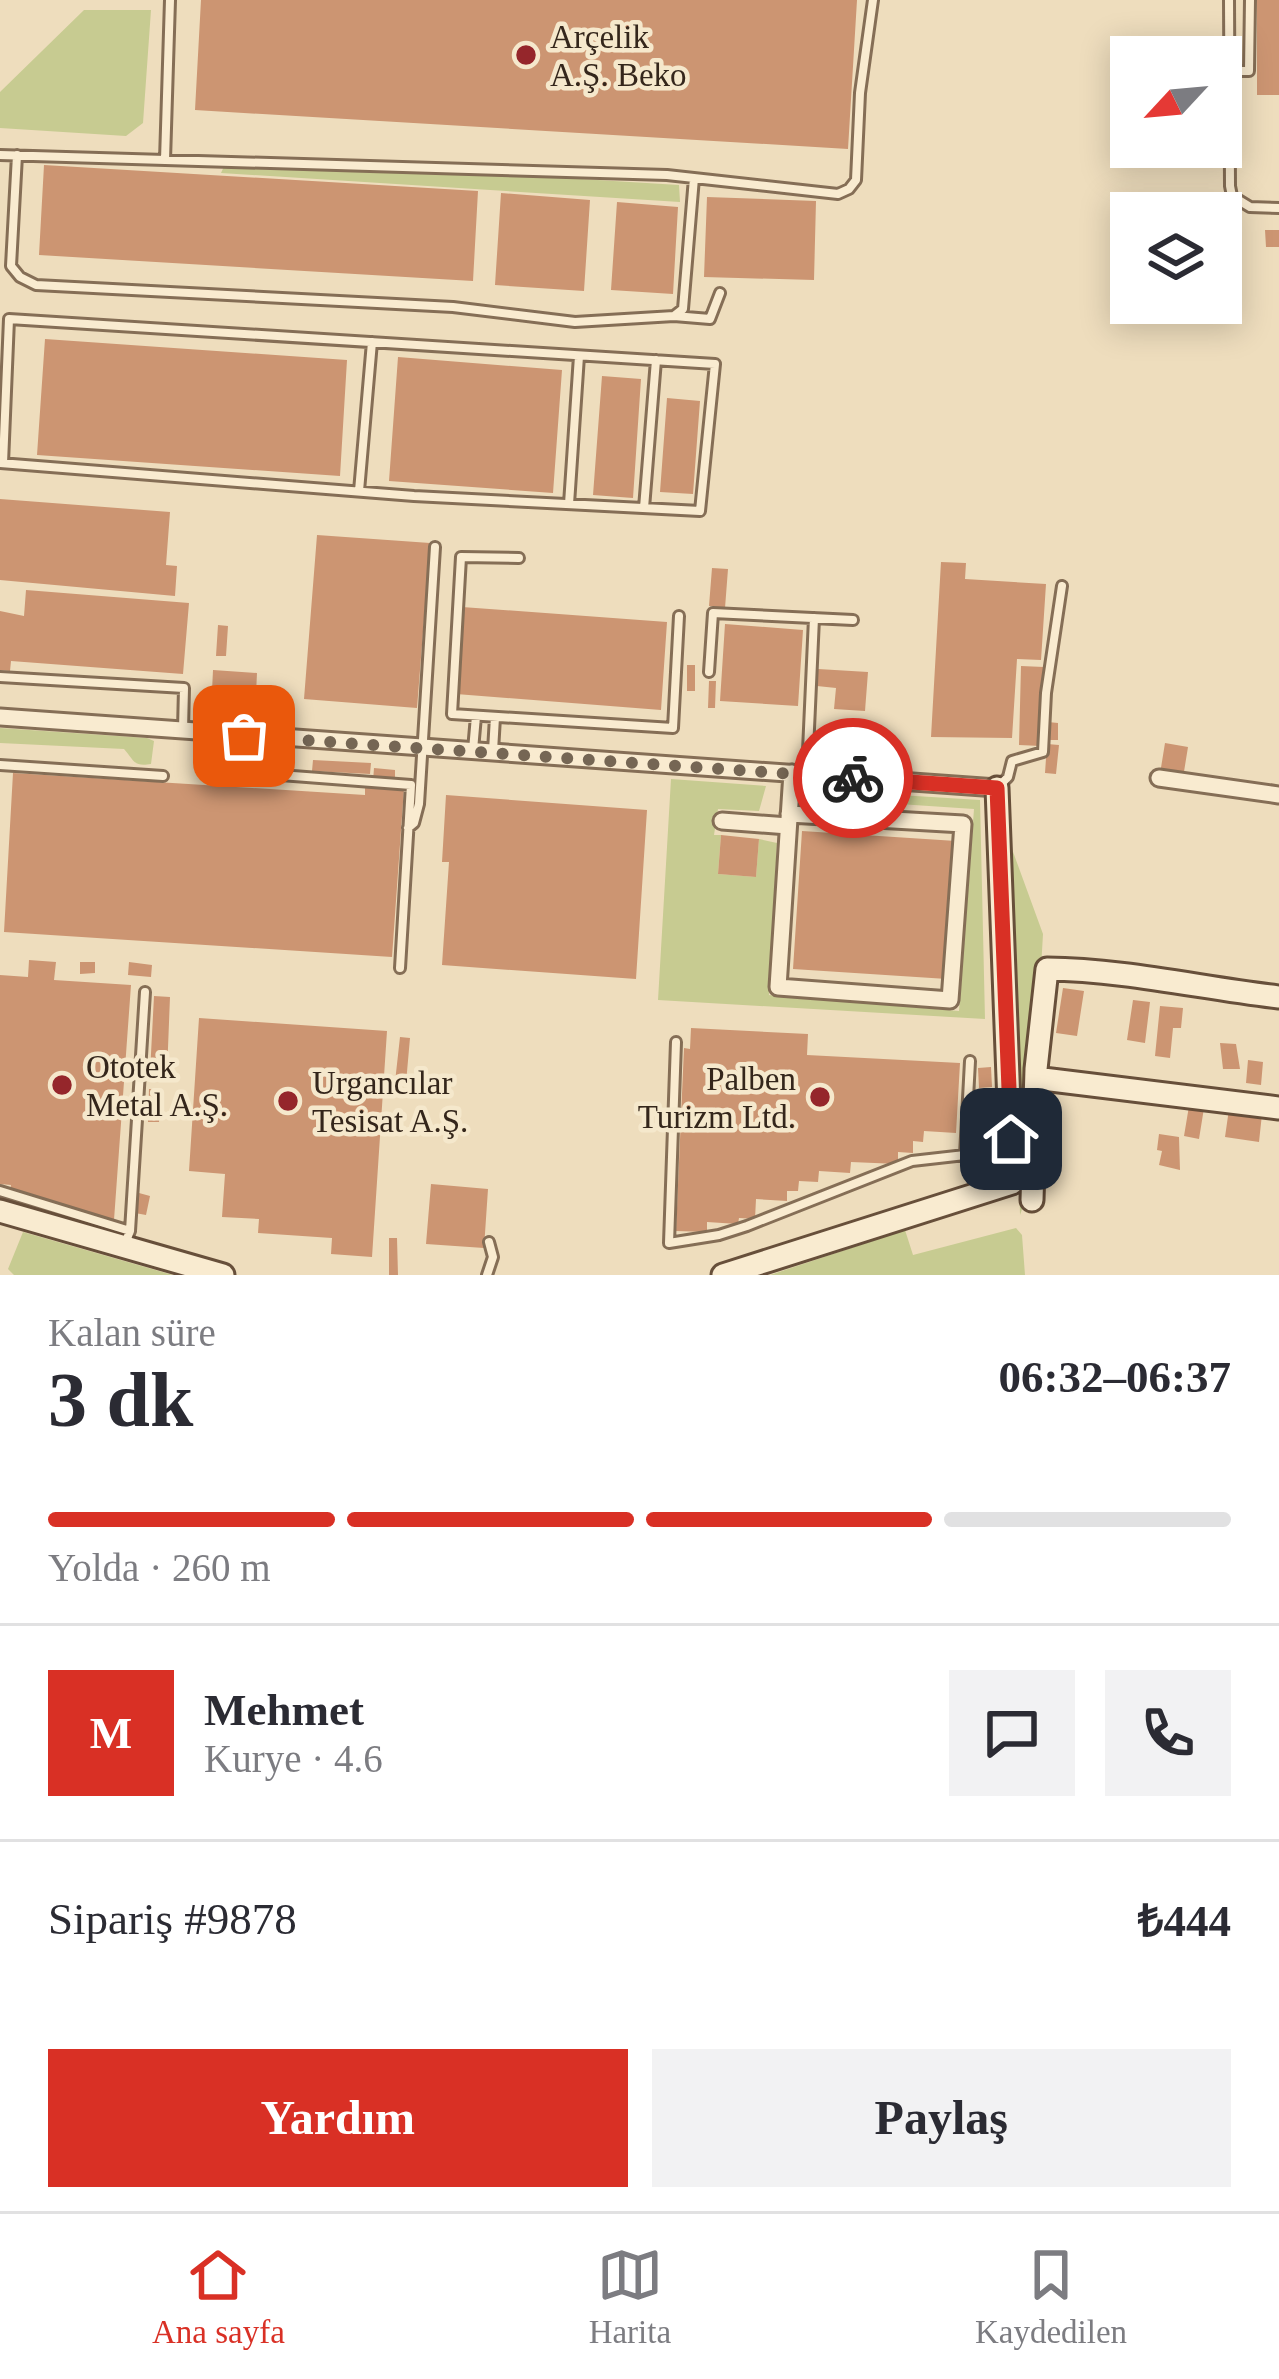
<!DOCTYPE html>
<html lang="tr">
<meta charset="utf-8">
<style>
:root{--surface:#fff;--page:#f2f2f3;--text:#2b2b33;--muted:#7c7c81;--line:#e1e1e2;--accent:#d93025}
body{margin:0;font-family:"Times New Roman",serif;background:var(--page);color:var(--text);height:100vh;display:flex;flex-direction:column;font-size:45px;white-space:nowrap}
*{box-sizing:border-box;margin:0}
p{font-size:39px;color:var(--muted)}
.icon{flex:none;width:66px;height:66px;fill:none;stroke:currentColor;stroke-width:2;stroke-linecap:round;stroke-linejoin:round}
.map{position:relative;height:1275px;overflow:hidden}
.side{display:flex;flex-direction:column;background:var(--surface);flex:1}
.side>*{flex:none}
.needle{width:78px;rotate:244deg}
.controls{position:absolute;left:1110px;top:36px;display:grid;gap:24px}
.controls a{display:grid;place-items:center;width:132px;height:132px;border-radius:0px;background:var(--surface);box-shadow:0 6px 30px #0003;font-size:60px}
.pin{position:absolute;display:grid;place-items:center;width:102px;height:102px;color:#fff;margin:-51px;border-radius:24px;box-shadow:0 6px 18px #0006}
.courier{position:absolute;display:grid;place-items:center;width:120px;height:120px;margin:-60px;border:9px solid #d93025;border-radius:50%;background:#fff;color:#222;box-shadow:0 3px 15px #0007}
.headline em{font-style:normal;font-weight:800}
.headline div{display:flex;flex-direction:column-reverse}
.headline{display:flex;align-items:center;justify-content:space-between;height:204px;padding:0 48px}
h1{font-size:78px;font-weight:800;line-height:90px}
.bar{display:grid;grid-template-columns:repeat(4,1fr);gap:18px 12px;align-content:center;height:144px;padding:0 48px}
.bar i{height:15px;border-radius:9px;background:var(--line)}
.bar .selected{background:var(--accent)}
.bar p{grid-column:span 4}
.line{display:flex;align-items:center;gap:30px;padding:0 48px;border-top:3px solid var(--line)}
.line div{flex:1}
.round{display:grid;place-items:center;flex:none;width:126px;height:126px;border-radius:0px;background:var(--page)}
.action{display:flex;gap:24px;margin-top:auto;padding:24px 48px}
.action a{flex:1;height:138px;border-radius:0px;background:var(--accent);color:#fff;font-size:48px;font-weight:800;line-height:138px;text-align:center}
.action a+a{background:var(--page);color:var(--text)}
.tab-bar{display:flex;justify-content:space-around;align-items:center;height:168px;border-top:3px solid var(--line);background:var(--surface);font-size:33px;color:var(--muted)}
.tab-bar a{display:grid;justify-items:center;gap:6px}
.tab-bar .selected{color:var(--accent)}
.map>svg:first-child{display:block}
.green{fill:#c7cb91}
.building{fill:#cc9572}
.lines{fill:none;stroke-linecap:round;stroke-linejoin:round}
.lane-casing{stroke:#856e56;stroke-width:14}
.street-casing{stroke:#856e56;stroke-width:21}
.secondary-casing{stroke:#674f3a;stroke-width:27}
.lane{stroke:#f9ebd0;stroke-width:8}
.street{stroke:#f9ebd0;stroke-width:15}
.secondary{stroke:#f9ebd0;stroke-width:21}
.done{stroke:#756654;stroke-width:12;stroke-dasharray:0 21.6}
.route{stroke:#d93025;stroke-width:15}
.poi-dot{fill:#95262b;stroke:#f5e8cc;stroke-width:4.5}
.labels{text-anchor:middle;stroke-width:9;stroke-linejoin:round;paint-order:stroke}
.poi-label{font-size:33px;fill:#34261b;stroke:#f5e8cc;text-anchor:start}
</style>
<div class="map">
<svg width="1279" height="1275" viewBox="0 0 1279 1275">
<rect width="100%" height="100%" fill="#eeddbd"/>
<path class="green" d="M 84,10 L 151,10 L 143,123 L 126,136 L 0,128 L 0,92 Z
M 237,158 L 679,185 L 680,202 L 221,173 L 226,162 Z
M 0,728 L 147,738 L 154,741 L 151,764 C 133,767 134,760 124,749 L 0,743 Z
M 671,779 L 766,786 L 759,811 L 718,809 L 714,835 L 721,835 L 718,874 L 756,877 L 759,839 L 777,843 L 769,995 L 959,1011 L 974,809 L 824,799 L 818,790 L 980,800 L 985,1019 L 658,1000 Z
M 1012,849 L 1043,934 L 1028,1192 L 1020,1215 Z
M 1016,1228 L 1022,1235 L 1025,1275 L 770,1275 L 905,1230 L 913,1255 Z
M 23,1232 L 173,1275 L 14,1275 L 8,1269 Z"/>
<path class="building" d="M 201,0 L 857,0 L 848,149 L 195,110 Z
M 1257,0 L 1279,0 L 1279,95 L 1257,95 Z
M 44,165 L 478,191 L 473,281 L 39,255 Z
M 501,193 L 590,200 L 584,291 L 495,285 Z
M 707,197 L 816,201 L 814,280 L 704,277 Z
M 617,202 L 678,207 L 673,294 L 611,290 Z
M 1265,230 L 1279,230 L 1279,247 L 1266,247 Z
M 45,339 L 347,360 L 340,476 L 37,455 Z
M 398,357 L 562,370 L 553,493 L 389,481 Z
M 602,376 L 641,379 L 633,498 L 593,495 Z
M 667,398 L 700,401 L 693,494 L 660,492 Z
M 0,499 L 170,512 L 166,565 L 177,566 L 175,596 L 0,580 Z
M 317,535 L 430,543 L 417,708 L 304,699 Z
M 941,562 L 966,563 L 965,579 L 1046,584 L 1041,660 L 1017,659 L 1012,738 L 931,737 Z
M 712,568 L 728,569 L 725,608 L 709,606 Z
M 26,590 L 189,603 L 183,674 L 11,661 L 10,671 L 0,670 L 0,611 L 24,616 Z
M 462,607 L 667,622 L 661,710 L 456,694 Z
M 725,624 L 803,630 L 798,706 L 720,701 Z
M 218,625 L 228,626 L 226,656 L 216,656 Z
M 687,665 L 695,665 L 695,691 L 687,691 Z
M 1021,666 L 1044,667 L 1041,746 L 1019,745 Z
M 818,669 L 868,672 L 865,711 L 834,709 L 836,688 L 817,686 Z
M 213,670 L 257,673 L 256,694 L 212,691 Z
M 709,681 L 716,681 L 715,708 L 708,708 Z
M 1048,722 L 1058,723 L 1058,740 L 1048,740 Z
M 1165,743 L 1188,747 L 1182,784 L 1159,780 Z
M 1047,744 L 1059,745 L 1056,774 L 1045,773 Z
M 211,757 L 225,758 L 224,770 L 210,769 Z
M 313,760 L 371,763 L 370,774 L 312,771 Z
M 374,768 L 395,770 L 395,783 L 373,781 Z
M 13,773 L 365,795 L 365,785 L 404,788 L 392,957 L 4,932 Z
M 446,795 L 647,810 L 636,979 L 442,965 L 449,862 L 442,862 Z
M 802,831 L 956,841 L 947,979 L 793,969 Z
M 721,835 L 759,839 L 756,877 L 718,874 Z
M 29,960 L 56,962 L 54,980 L 131,985 L 114,1220 L 10,1191 L 11,1185 L 0,1184 L 0,975 L 28,977 Z
M 80,962 L 95,962 L 95,973 L 80,974 Z
M 129,962 L 152,965 L 151,977 L 128,975 Z
M 1063,988 L 1084,991 L 1077,1036 L 1056,1033 Z
M 154,996 L 170,997 L 167,1073 L 150,1073 Z
M 1133,1000 L 1150,1002 L 1145,1043 L 1127,1040 Z
M 1160,1006 L 1183,1008 L 1181,1028 L 1173,1028 L 1170,1058 L 1155,1056 Z
M 199,1018 L 387,1031 L 372,1257 L 331,1254 L 332,1238 L 258,1233 L 259,1219 L 222,1217 L 225,1174 L 189,1171 Z
M 691,1028 L 808,1034 L 807,1055 L 960,1063 L 956,1133 L 924,1131 L 923,1142 L 913,1141 L 913,1153 L 898,1152 L 898,1164 L 851,1162 L 850,1173 L 819,1171 L 818,1182 L 799,1181 L 798,1191 L 787,1191 L 787,1201 L 756,1199 L 755,1219 L 739,1218 L 738,1224 L 707,1222 L 707,1232 L 676,1231 L 684,1048 L 690,1049 Z
M 400,1037 L 410,1038 L 406,1083 L 395,1082 Z
M 1220,1043 L 1236,1044 L 1240,1069 L 1223,1069 Z
M 1248,1060 L 1263,1062 L 1261,1085 L 1246,1083 Z
M 991,1067 L 992,1087 L 979,1088 L 978,1068 Z
M 149,1089 L 161,1089 L 159,1122 L 148,1122 Z
M 1189,1106 L 1204,1108 L 1199,1139 L 1184,1136 Z
M 1229,1109 L 1262,1114 L 1259,1142 L 1225,1137 Z
M 1159,1134 L 1179,1137 L 1180,1170 L 1159,1165 L 1162,1151 L 1157,1150 Z
M 995,1164 L 996,1174 L 978,1176 L 977,1166 Z
M 431,1184 L 488,1189 L 484,1248 L 426,1244 Z
M 139,1193 L 150,1196 L 146,1215 L 135,1213 Z
M 389,1238 L 397,1238 L 398,1275 L 389,1275 Z"/>
<g class="lines">
<defs>
<path id="lane" d="M 1229,0 L 1230,186 L 1232,196 L 1250,207 L 1279,208
M 1229,71 L 1249,71 L 1250,0
M 0,155 L 667,175 L 838,194 L 849,189 L 856,180 L 860,93 L 873,0
M 17,155 L 11,266 L 20,277 L 36,285 L 453,307 L 575,322 L 674,316 L 710,319 L 720,293
M 165,160 L 170,0
M 674,316 L 683,309 L 694,178
M 0,463 L 414,496 L 700,511 L 715,364 L 9,319 L 3,463
M 359,491 L 372,342
M 569,504 L 579,356
M 644,508 L 656,360
M 519,558 L 461,557 L 452,714 L 673,728 L 679,616
M 709,672 L 713,613 L 853,620
M 0,677 L 184,688 L 183,730
M 473,750 L 476,716
M 493,751 L 495,717
M 0,765 L 163,776
M 227,771 L 411,785 L 400,968
M 807,773 L 814,618
M 997,788 L 1008,777 L 1012,761 L 1043,752 L 1046,693 L 1062,586
M 408,828 L 414,823 L 419,804 L 435,547
M 676,1042 L 669,1243 L 719,1235 L 747,1226 L 912,1161 L 965,1155
M 970,1061 L 965,1155 L 977,1190
M 0,1191 L 130,1231
M 126,1241 L 130,1231 L 145,992
M 487,1275 L 493,1257 L 489,1242"/>
<path id="street" d="M 0,717 L 997,788
M 1159,778 L 1279,795
M 789,814 L 963,824 L 950,1000 L 778,987 L 791,788 L 792,773
M 722,821 L 788,826"/>
<path id="secondary" d="M 1043,1079 L 1279,1108
M 1032,1200 L 1036,1069 L 1047,969 C 1126,970 1201,988 1279,997
M 0,1211 L 223,1275
M 723,1275 L 1012,1183 L 997,788"/>
</defs>
<use href="#lane" class="lane-casing"/>
<use href="#street" class="street-casing"/>
<use href="#secondary" class="secondary-casing"/>
<use href="#lane" class="lane"/>
<use href="#street" class="street"/>
<use href="#secondary" class="secondary"/>
</g>
<g class="lines">
<path class="done" d="M 244,736 L 853,778"/>
<path class="route" d="M 853,778 L 997,788 L 1011,1139"/>
</g>
<g class="poi-dot">
<circle cx="526" cy="55" r="12"/>
<circle cx="62" cy="1085" r="12"/>
<circle cx="820" cy="1097" r="12"/>
<circle cx="288" cy="1101" r="12"/>
</g>
<g class="labels">
<g class="poi-label">
<text x="550" y="48">Arçelik<tspan x="550" dy="38">A.Ş. Beko</tspan></text>
<text x="86" y="1078">Ototek<tspan x="86" dy="38">Metal A.Ş.</tspan></text>
<text x="796" y="1090" text-anchor="end">Palben<tspan x="796" dy="38">Turizm Ltd.</tspan></text>
<text x="312" y="1094">Urgancılar<tspan x="312" dy="38">Tesisat A.Ş.</tspan></text>
</g>
</g>
</svg>
<div class="controls">
<a><svg class="needle" viewBox="-14 -14 28 28"><path d="M0-13l5 13h-10z" fill="#e53935"/><path d="M0 13l5-13h-10z" fill="#7c7c81"/></svg></a>
<a><svg class="icon" aria-label="layers" viewBox="0 0 24 24"><path d="M12 4l9 5-9 5-9-5zM3 14l9 5 9-5"/></svg></a>
</div>
<div class="pin" style="left:244px;top:736px;background:#ea580c"><svg class="icon" aria-label="bag" viewBox="0 0 24 24"><path d="M5 8h14l-1 12H6zM9 8a3 3 0 0 1 6 0"/></svg></div>
<div class="pin" style="left:1011px;top:1139px;background:#1f2937"><svg class="icon" aria-label="home" viewBox="0 0 24 24"><path d="M3 11l9-7 9 7M6 9v11h12V9"/></svg></div>
<div class="courier" style="left:853px;top:778px"><svg class="icon" aria-label="bike" viewBox="0 0 24 24"><circle cx="6" cy="16" r="4"/><circle cx="18" cy="16" r="4"/><path d="M6 16l4-8h5l3 8M10 8l3 8H6M13 5h3"/></svg></div>
</div>
<section class="side">
<div class="headline"><div><h1>3 dk</h1><p>Kalan süre</p></div><em>06:32–06:37</em></div>
<div class="bar"><i class="selected"></i><i class="selected"></i><i class="selected"></i><i></i><p>Yolda · 260 m</p></div>
<div class="line" style="height:216px"><b class="round" style="background:var(--accent);color:#fff">M</b><div><b>Mehmet</b><p>Kurye · 4.6</p></div><a class="round"><svg class="icon" aria-label="chat" viewBox="0 0 24 24"><path d="M4 5h16v11H9l-5 4z"/></svg></a><a class="round"><svg class="icon" aria-label="phone" viewBox="0 0 24 24"><path d="M5 4h4l2 5-3 2q2 4 5 5l2-3 5 2v4C11 20 4 13 5 4z"/></svg></a></div>
<div class="line" style="height:156px"><div>Sipariş #9878</div><b>₺444</b></div>
<div class="action"><a>Yardım</a><a>Paylaş</a></div>
</section>
<nav class="tab-bar">
<a class="selected"><svg class="icon" aria-label="home" viewBox="0 0 24 24"><path d="M3 11l9-7 9 7M6 9v11h12V9"/></svg>Ana sayfa</a>
<a><svg class="icon" aria-label="map" viewBox="0 0 24 24"><path d="M3 6l6-2 6 2 6-2v14l-6 2-6-2-6 2zM9 4v14M15 6v14"/></svg>Harita</a>
<a><svg class="icon" aria-label="saved" viewBox="0 0 24 24"><path d="M7 4h10v16l-5-4-5 4z"/></svg>Kaydedilen</a>
</nav>
